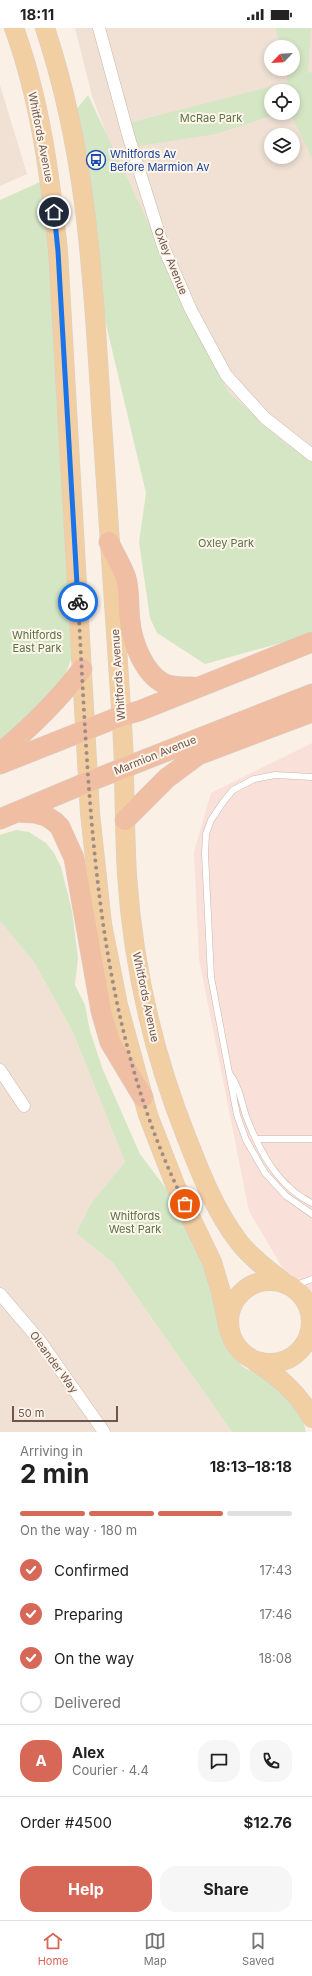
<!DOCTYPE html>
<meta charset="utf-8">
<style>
:root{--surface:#fff;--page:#f6f6f6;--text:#222;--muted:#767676;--line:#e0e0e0;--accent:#d76756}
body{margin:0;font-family:Inter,sans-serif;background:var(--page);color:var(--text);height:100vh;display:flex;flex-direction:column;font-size:15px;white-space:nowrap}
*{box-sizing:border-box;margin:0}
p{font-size:13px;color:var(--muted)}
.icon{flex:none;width:22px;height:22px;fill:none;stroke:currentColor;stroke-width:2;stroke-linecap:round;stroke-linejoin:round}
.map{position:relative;height:1404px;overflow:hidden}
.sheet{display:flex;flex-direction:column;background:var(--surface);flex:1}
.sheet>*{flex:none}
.needle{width:26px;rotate:245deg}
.controls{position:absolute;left:264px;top:12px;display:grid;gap:8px}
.controls a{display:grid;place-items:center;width:36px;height:36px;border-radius:50%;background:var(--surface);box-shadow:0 2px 6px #0003;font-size:20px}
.scale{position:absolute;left:12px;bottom:10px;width:106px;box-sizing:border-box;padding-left:4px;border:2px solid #6f564d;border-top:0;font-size:11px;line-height:14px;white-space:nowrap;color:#6f564d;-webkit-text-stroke:3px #fdf4ea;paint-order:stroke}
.pin{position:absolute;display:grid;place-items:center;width:34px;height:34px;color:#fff;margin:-17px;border:2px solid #fff;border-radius:50%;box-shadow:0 1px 4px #0007}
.courier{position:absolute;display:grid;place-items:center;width:40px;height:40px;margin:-20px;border:3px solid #1a73e8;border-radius:50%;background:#fff;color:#222;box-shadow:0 1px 5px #0007}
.summary em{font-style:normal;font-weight:700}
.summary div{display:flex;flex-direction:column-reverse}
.summary{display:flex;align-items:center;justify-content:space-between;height:68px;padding:0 20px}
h1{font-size:26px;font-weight:700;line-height:30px}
.bar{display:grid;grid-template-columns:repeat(4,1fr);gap:6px 4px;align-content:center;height:48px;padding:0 20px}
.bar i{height:5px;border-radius:3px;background:var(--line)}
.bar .on{background:var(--accent)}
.bar p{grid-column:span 4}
.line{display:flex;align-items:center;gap:10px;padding:0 20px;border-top:1px solid var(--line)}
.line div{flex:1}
.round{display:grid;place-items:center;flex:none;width:42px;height:42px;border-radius:16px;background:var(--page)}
ol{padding:0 20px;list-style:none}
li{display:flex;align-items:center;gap:12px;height:44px}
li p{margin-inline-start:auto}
li .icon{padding:4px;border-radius:50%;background:var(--accent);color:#fff;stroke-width:4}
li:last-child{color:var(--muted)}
li i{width:22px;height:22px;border:2px solid var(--line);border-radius:50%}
.cta{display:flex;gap:8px;margin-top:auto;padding:8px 20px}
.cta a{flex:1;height:46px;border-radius:16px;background:var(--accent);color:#fff;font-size:16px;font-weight:700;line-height:46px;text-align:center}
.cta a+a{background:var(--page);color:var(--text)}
.status{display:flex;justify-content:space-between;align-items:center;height:28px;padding:0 20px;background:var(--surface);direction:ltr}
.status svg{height:11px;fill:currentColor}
.tabs{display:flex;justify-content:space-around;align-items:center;height:56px;border-top:1px solid var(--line);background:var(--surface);font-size:11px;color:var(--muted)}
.tabs a{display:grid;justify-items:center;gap:2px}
.tabs .on{color:var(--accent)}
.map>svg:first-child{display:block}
.residential{fill:#f0e1d4;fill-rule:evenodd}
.commercial{fill:#f9e0d9}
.green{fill:#d5e6c5}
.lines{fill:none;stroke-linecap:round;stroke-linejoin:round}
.service-casing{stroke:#c9b7ac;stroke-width:7}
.minor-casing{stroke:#c9b7ac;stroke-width:13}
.primary-casing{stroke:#d7d0cd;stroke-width:20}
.trunk-casing{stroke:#d7d0cd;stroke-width:21}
.service{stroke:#fff;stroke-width:6}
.minor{stroke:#fff;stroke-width:12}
.primary{stroke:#f2cea3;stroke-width:19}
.trunk{stroke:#f0bea2;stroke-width:20}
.done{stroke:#a08c82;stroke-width:4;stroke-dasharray:0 7.2}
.route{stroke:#1a73e8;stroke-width:5}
.labels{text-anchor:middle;stroke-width:4;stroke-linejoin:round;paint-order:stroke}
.park-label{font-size:11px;fill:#587446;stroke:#fdf4ea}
.street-label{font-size:11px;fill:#6f564d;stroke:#fdf4ea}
.transit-label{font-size:11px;fill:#164399;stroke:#fdf4ea;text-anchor:start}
</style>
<div class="status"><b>18:11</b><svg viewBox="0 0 49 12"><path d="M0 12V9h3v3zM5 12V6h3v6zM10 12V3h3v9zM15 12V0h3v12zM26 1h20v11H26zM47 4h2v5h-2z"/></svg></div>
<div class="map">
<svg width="312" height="1404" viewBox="0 0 312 1404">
<rect width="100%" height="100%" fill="#faf0e5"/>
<path class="residential" d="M 75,0 L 312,0 L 312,440 L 216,372 L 171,279 L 92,68 ZM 271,19 L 293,19 L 293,41 L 271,41 ZM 271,63 L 293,63 L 293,85 L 271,85 ZM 271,107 L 293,107 L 293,129 L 271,129 Z
M 0,57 L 27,146 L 0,158 Z
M 0,893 L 34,934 L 73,1004 L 125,1134 L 92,1174 L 76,1205 L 113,1235 L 232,1404 L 0,1404 Z"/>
<path class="commercial" d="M 312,715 L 312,1290 L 249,1183 L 199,931 L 194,824 L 211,765 Z"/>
<path class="green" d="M 275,0 L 311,0 L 308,45 L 312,44 L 312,130 L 290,85 L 293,85 L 293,63 L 271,63 L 271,85 L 280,85 L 216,106 L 139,118 L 125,96 L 288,54 L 286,41 L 293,41 L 293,19 L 281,19 Z
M 88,67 L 228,364 L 286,416 L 312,429 L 312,605 L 295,611 L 205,636 L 157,605 L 150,590 L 139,514 L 146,465 L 101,275 L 75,83 Z
M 58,146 L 75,622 L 62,654 L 0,715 L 0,172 Z
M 16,802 L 29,804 L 46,815 L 54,825 L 61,839 L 72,883 L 78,930 L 75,957 L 85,977 L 90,1003 L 103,1042 L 140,1126 L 195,1199 L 214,1252 L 224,1314 L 243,1339 L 269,1352 L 301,1386 L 306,1404 L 232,1404 L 113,1235 L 76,1205 L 92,1174 L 125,1134 L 73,1004 L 34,934 L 0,893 L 0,807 Z"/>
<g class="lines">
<defs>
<path id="service" d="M 312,749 L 275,747 L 254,751 L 233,762 L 224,773 L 211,792 L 206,806 L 205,826 L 211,949 L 237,1087 L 246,1112 L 265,1145 L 286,1168 L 312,1186
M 229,1045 C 239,1057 241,1073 246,1088 C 259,1122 277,1158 312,1175
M 256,1111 L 312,1111
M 291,1259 L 312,1251
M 311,1298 L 312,1297"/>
<path id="minor" d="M 99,0 L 129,110 L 163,218 L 191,282 L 226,347 L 265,390 L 312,427
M 0,1042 L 24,1078
M 0,1266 L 40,1313 L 104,1404"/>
<path id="primary" d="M 14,0 C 40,71 50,148 58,223 L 90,785 L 102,896 L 118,977 L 148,1087 L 176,1159 L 212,1234 L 221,1264 L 229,1302
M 45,0 C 89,132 93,258 102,395 C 107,480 114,565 119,650 C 121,683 124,716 124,748 C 125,781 125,814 127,847 C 133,936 153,1025 186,1108 C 200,1144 215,1183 239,1214 C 252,1231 271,1244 287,1257
M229 1294a41 41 0 1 1 82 0a41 41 0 1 1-82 0Z
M 256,1334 C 279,1349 298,1365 312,1390"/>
<path id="trunk" d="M 109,514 C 114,526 122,538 126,550 C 130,563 128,579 130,593 C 132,614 144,645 163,655 C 172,660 183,659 193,659
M 0,725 C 31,699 58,673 82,641
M 0,736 L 121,688 L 139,683 L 312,614
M 17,784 L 35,785 L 46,788 L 55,794 L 60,799 L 74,830 L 101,983 L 110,1014 L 143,1069
M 0,791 L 88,754 L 312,666
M 125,792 L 167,750 L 198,727 L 312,684"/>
</defs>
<use href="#service" class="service-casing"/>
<use href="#minor" class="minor-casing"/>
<use href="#primary" class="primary-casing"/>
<use href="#trunk" class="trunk-casing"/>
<use href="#service" class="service"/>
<use href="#minor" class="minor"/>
<use href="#primary" class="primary"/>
<use href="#trunk" class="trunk"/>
</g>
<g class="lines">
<path class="done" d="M 78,574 C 90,778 92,989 185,1176"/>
<path class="route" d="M 54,184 L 58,223 L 78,574"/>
</g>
<defs>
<symbol id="bus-ring" viewBox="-11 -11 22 22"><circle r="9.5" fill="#fdf4ea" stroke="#1a4fb4" stroke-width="1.5"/><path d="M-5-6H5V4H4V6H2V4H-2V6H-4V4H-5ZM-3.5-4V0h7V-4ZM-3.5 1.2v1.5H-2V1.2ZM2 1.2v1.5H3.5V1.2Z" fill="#1a4fb4"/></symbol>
</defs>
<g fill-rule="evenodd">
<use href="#bus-ring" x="85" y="121" width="22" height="22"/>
</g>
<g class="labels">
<g class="park-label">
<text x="211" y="94">McRae Park</text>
<text x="226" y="519">Oxley Park</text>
<text x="37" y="611">Whitfords<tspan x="37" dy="13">East Park</tspan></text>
<text x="135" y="1192">Whitfords<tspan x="135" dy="13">West Park</tspan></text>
</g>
<g class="street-label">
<text transform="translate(41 109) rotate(79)" y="4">Whitfords Avenue</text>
<text transform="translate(171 233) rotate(68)" y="4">Oxley Avenue</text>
<text transform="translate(118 647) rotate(-94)" y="4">Whitfords Avenue</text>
<text transform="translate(155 727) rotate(-22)" y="4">Marmion Avenue</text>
<text transform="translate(146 969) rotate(78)" y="4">Whitfords Avenue</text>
<text transform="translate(54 1334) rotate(54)" y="4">Oleander Way</text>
</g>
<g class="transit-label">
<text x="110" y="130">Whitfords Av<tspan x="110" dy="13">Before Marmion Av</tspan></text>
</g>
</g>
</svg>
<div class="controls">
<a><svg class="needle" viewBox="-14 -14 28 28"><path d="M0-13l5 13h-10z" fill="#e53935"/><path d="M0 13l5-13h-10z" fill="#767676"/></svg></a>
<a><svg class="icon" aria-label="locate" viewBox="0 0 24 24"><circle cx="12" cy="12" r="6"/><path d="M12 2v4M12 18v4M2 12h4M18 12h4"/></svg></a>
<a><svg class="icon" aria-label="layers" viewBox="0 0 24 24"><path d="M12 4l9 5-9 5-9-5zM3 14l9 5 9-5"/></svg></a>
</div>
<div class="scale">50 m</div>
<div class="pin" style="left:185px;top:1176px;background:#ea580c"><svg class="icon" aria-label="bag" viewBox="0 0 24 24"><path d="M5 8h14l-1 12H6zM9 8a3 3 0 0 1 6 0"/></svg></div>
<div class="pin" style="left:54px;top:184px;background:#1f2937"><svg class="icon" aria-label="home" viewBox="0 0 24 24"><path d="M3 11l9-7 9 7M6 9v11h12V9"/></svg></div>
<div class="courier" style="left:78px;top:574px"><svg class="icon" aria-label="bike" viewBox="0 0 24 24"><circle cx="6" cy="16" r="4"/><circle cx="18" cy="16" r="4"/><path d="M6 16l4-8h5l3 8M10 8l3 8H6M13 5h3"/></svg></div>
</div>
<section class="sheet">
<div class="summary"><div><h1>2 min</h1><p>Arriving in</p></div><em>18:13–18:18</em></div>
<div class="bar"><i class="on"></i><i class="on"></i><i class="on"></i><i></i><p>On the way · 180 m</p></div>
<ol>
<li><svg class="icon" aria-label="check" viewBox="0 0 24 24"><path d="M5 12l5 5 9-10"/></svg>Confirmed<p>17:43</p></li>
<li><svg class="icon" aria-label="check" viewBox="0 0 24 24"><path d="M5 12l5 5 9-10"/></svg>Preparing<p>17:46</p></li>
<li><svg class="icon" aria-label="check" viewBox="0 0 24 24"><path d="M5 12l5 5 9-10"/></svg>On the way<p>18:08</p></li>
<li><i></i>Delivered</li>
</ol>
<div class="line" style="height:72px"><b class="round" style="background:var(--accent);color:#fff">A</b><div><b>Alex</b><p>Courier · 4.4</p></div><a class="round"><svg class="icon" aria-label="chat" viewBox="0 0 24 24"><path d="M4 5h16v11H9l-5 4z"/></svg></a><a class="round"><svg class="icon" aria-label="phone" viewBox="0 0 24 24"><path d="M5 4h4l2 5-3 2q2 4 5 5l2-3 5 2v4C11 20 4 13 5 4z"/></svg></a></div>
<div class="line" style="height:52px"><div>Order #4500</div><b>$12.76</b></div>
<div class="cta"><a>Help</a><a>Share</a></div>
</section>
<nav class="tabs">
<a class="on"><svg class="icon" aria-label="home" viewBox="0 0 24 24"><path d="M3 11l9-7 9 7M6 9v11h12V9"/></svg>Home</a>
<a><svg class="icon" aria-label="map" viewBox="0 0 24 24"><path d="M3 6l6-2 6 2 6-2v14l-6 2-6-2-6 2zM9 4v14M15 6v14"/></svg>Map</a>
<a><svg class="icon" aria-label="saved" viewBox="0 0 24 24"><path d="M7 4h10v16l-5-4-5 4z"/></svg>Saved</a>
</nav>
